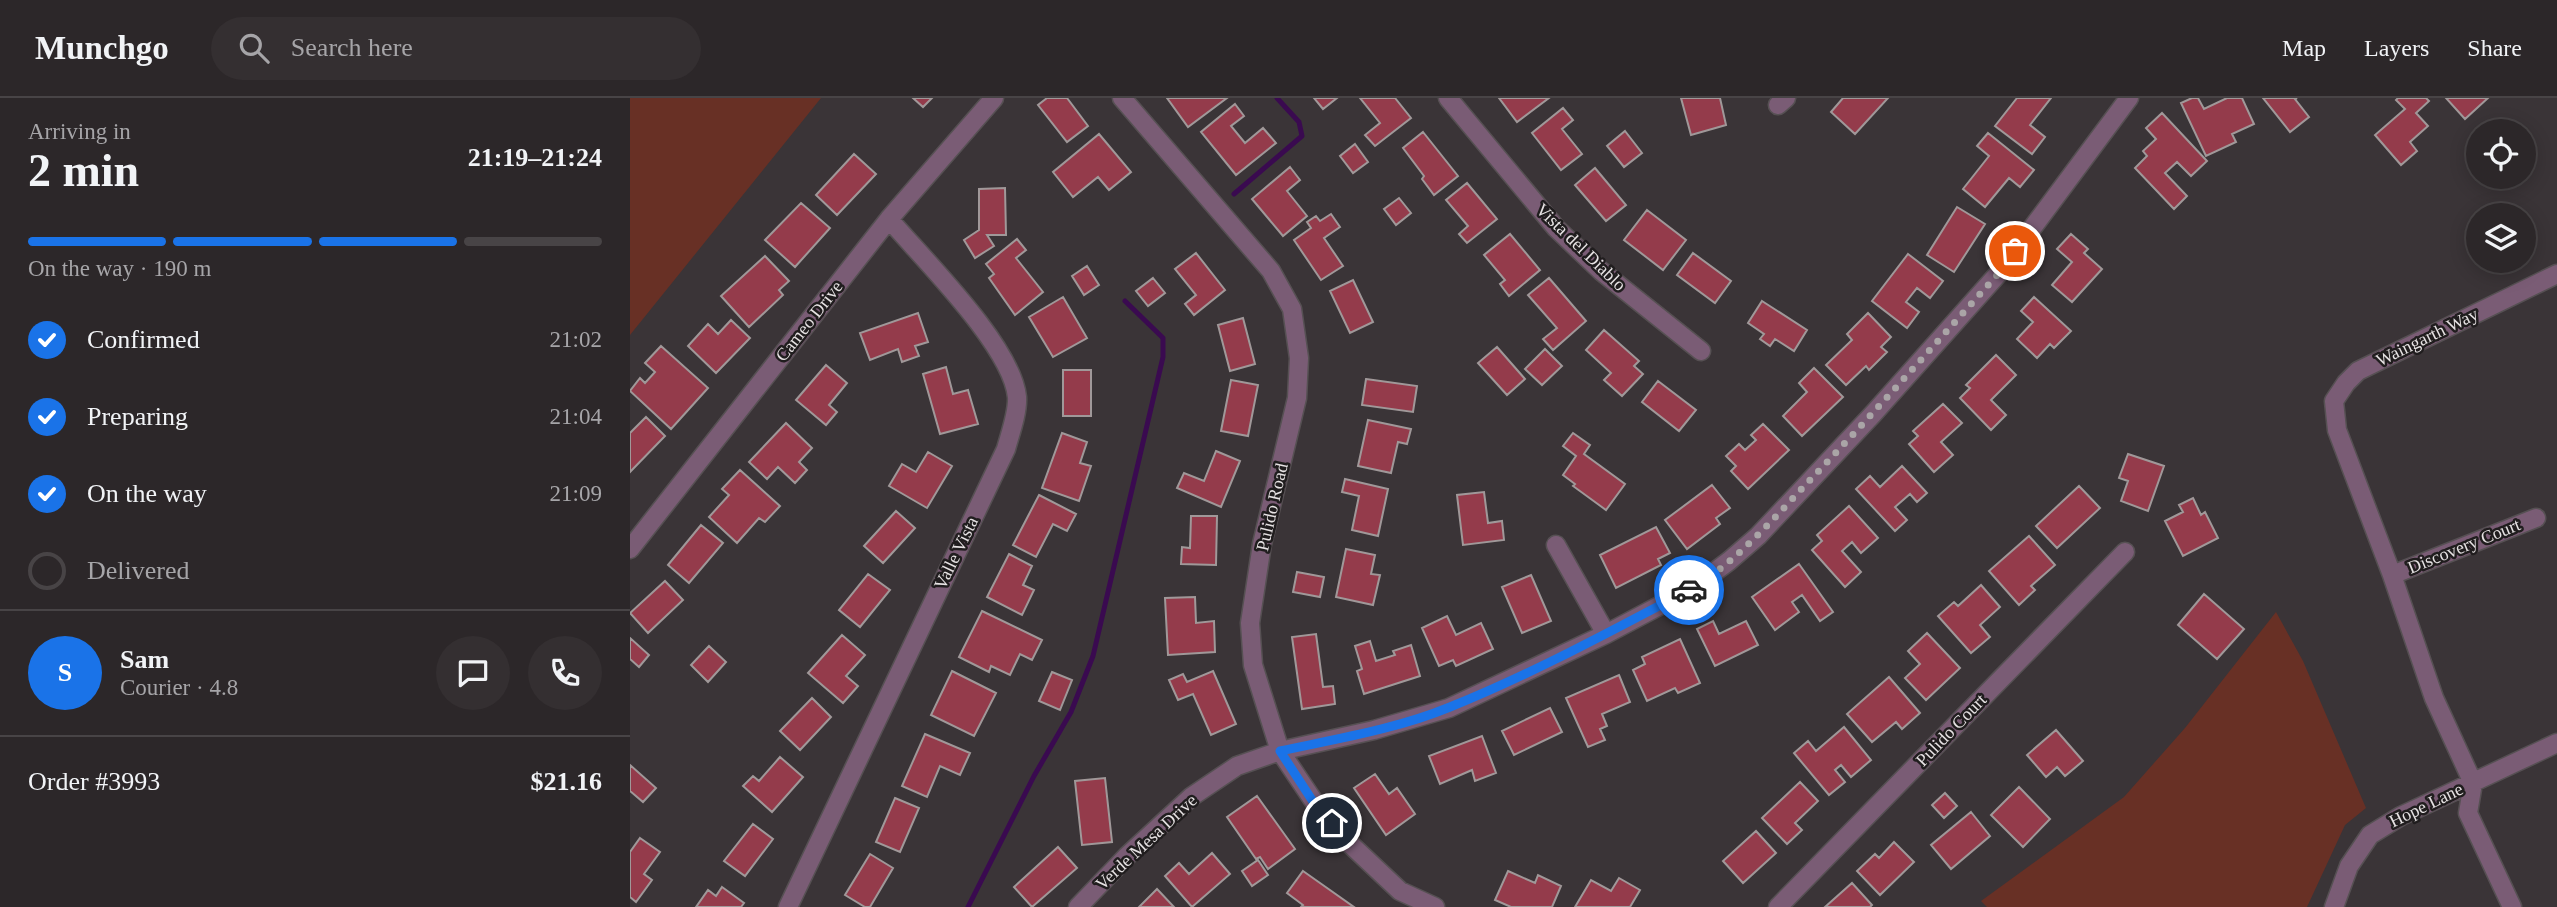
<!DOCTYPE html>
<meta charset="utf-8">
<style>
:root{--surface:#2c2729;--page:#342f31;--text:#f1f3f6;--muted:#a6a5a8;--line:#484446;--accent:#1a73e8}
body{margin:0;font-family:"Times New Roman",serif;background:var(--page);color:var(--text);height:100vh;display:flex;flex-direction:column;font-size:26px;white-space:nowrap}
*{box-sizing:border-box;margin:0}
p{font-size:23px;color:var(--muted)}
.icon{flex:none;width:38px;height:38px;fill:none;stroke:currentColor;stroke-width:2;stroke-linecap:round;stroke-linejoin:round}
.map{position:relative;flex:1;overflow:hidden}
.drawer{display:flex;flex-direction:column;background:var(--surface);width:630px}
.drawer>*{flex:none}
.fabs{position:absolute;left:1836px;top:21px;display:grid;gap:14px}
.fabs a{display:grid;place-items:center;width:70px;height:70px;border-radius:50%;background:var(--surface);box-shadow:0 4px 18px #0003,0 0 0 2px var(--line);font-size:35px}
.pin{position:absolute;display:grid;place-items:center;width:60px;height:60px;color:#fff;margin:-30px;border:4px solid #fff;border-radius:50%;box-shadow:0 2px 7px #0007}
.courier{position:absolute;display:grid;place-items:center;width:70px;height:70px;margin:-35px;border:5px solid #1a73e8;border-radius:50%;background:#fff;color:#222;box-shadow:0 2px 9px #0007}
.head em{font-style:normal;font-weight:600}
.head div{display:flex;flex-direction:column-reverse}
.head{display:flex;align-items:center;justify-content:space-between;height:119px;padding:0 28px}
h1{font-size:46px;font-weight:600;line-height:52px}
.bar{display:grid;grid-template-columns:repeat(4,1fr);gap:10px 7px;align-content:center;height:84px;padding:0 28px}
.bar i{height:9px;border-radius:5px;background:var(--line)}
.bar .on{background:var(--accent)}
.bar p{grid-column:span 4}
.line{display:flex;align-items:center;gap:18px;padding:0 28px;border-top:2px solid var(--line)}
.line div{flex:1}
.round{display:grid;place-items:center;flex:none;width:74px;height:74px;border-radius:37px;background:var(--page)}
ol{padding:0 28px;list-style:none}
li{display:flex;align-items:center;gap:21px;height:77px}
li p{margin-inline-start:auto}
li .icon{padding:7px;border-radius:50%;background:var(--accent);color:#fff;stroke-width:4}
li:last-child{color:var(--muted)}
li i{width:38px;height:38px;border:4px solid var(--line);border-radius:50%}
header{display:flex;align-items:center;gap:42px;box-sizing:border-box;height:98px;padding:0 35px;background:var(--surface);border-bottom:2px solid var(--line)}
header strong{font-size:33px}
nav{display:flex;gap:38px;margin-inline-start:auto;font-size:24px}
.search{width:490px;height:63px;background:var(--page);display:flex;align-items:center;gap:18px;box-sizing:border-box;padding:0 24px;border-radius:38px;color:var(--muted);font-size:26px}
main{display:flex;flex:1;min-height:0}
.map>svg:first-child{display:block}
.green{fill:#683025}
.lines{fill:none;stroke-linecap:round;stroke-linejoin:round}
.stream{stroke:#3a0a50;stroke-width:5}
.building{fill:#943b4b;stroke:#a09899;stroke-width:2}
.minor-casing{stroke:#565053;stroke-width:21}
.minor{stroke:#7a5c75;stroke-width:18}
.done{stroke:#aaa5a7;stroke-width:7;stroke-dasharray:0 12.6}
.route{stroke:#1a73e8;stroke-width:9}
.labels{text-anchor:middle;stroke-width:5;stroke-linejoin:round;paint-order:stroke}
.street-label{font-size:18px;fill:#e6e2e3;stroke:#201d1e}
</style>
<header>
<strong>Munchgo</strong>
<div class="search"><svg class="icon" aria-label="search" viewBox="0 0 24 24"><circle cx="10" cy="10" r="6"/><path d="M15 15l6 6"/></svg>Search here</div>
<nav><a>Map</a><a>Layers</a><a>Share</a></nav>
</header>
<main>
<section class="drawer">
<div class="head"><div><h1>2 min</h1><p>Arriving in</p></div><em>21:19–21:24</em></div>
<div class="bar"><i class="on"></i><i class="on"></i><i class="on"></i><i></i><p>On the way · 190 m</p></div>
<ol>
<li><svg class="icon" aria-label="check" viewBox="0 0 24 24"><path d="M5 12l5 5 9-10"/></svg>Confirmed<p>21:02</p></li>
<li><svg class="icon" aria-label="check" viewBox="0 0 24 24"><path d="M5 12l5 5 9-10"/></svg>Preparing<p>21:04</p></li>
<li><svg class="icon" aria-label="check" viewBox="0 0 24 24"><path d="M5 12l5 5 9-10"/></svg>On the way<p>21:09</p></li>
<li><i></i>Delivered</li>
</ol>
<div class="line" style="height:126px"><b class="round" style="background:var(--accent);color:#fff">S</b><div><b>Sam</b><p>Courier · 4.8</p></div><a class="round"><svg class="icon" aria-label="chat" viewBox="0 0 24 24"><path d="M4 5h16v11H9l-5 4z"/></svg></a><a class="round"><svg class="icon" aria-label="phone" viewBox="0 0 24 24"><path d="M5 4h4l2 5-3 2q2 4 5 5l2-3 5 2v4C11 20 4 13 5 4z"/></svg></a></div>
<div class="line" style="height:91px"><div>Order #3993</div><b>$21.16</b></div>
</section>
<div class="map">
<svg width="1927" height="809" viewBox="0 0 1927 809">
<rect width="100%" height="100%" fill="#3a3437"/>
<path class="green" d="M 0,0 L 191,0 L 0,237 Z
M 1646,514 L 1673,563 L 1736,710 L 1715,727 L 1677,809 L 1357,809 L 1351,803 L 1494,699 L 1555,630 Z"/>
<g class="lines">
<path class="stream" d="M 604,96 L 672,38 L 669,24 L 647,0
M 338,809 L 404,678 L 441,614 L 463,558 L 533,259 L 533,240 L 495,203"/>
</g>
<path class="building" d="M 283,0 L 302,0 L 293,9 Z
M 417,0 L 437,0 L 458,28 L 437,44 L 408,7 Z
M 537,0 L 597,0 L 558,29 Z
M 684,0 L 707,0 L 693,11 Z
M 730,0 L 765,0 L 781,20 L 745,48 L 735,37 L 750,25 Z
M 869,0 L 919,0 L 887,24 Z
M 1051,0 L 1090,0 L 1096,27 L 1061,37 Z
M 1213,0 L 1258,0 L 1225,36 L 1201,14 Z
M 1387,0 L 1421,0 L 1400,27 L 1415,39 L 1402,56 L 1365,28 Z
M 1562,0 L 1568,0 L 1574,11 L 1597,0 L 1612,0 L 1624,26 L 1602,36 L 1606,44 L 1576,58 L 1551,5 Z
M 1633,0 L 1667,0 L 1665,1 L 1679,19 L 1660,34 Z
M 1768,0 L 1796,0 L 1799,3 L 1786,15 L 1798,28 L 1780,44 L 1787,53 L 1771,67 L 1745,37 L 1775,11 L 1766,2 Z
M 1816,0 L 1858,0 L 1835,21 Z
M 605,6 L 614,18 L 601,28 L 615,45 L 633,30 L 646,45 L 606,77 L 571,34 Z
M 933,10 L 943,22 L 932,31 L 952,56 L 931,72 L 902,35 Z
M 1532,15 L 1577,63 L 1561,78 L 1547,64 L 1535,75 L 1557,98 L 1544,111 L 1505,70 L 1517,58 L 1513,53 L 1526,41 L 1516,30 Z
M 995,33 L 1012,55 L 994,69 L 977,48 Z
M 793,34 L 828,78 L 804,97 L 792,81 L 794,78 L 773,50 Z
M 1358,35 L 1404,72 L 1390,89 L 1379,80 L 1355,109 L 1333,91 L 1359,58 L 1347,48 Z
M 469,36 L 501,74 L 479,92 L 468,79 L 443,99 L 423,74 Z
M 725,46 L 738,64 L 723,75 L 710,58 Z
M 224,56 L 246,76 L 207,117 L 186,97 Z
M 660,69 L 670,82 L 657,93 L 677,118 L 653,138 L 622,101 Z
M 965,70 L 996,107 L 976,123 L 945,87 Z
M 837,85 L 867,121 L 837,145 L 829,136 L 838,128 L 816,102 Z
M 375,90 L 376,137 L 357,137 L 364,148 L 345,160 L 334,142 L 349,132 L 349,91 Z
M 769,100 L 781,115 L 766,127 L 754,111 Z
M 171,105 L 200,130 L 165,169 L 135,142 Z
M 1327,109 L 1355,126 L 1324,174 L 1297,157 Z
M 1017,112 L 1056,142 L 1033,172 L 994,142 Z
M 701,116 L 710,129 L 694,140 L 713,168 L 691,182 L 664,142 L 681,130 L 677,124 L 686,118 L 690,123 Z
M 880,136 L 910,172 L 879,198 L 870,186 L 875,182 L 854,157 Z
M 1441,136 L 1458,151 L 1454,155 L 1472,171 L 1442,204 L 1422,187 L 1442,164 L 1427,151 Z
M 387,141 L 396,152 L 386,160 L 413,194 L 385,217 L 359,180 L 364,176 L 356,166 Z
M 566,155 L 595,192 L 564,217 L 555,206 L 566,197 L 545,171 Z
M 1063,155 L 1101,183 L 1085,205 L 1047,177 Z
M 1278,156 L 1313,183 L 1300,200 L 1287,190 L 1276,204 L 1289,214 L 1277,230 L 1242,203 Z
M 135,158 L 159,183 L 149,192 L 153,197 L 119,229 L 91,198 Z
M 457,168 L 469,187 L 454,197 L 442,178 Z
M 523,180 L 535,195 L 518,208 L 506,193 Z
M 919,180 L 956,223 L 923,252 L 913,241 L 927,230 L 898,197 Z
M 723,182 L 743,224 L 720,235 L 700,193 Z
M 433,199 L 457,240 L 423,259 L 399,219 Z
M 1404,199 L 1441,233 L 1424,250 L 1420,246 L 1407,260 L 1387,241 L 1403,224 L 1391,213 Z
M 1132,203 L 1177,232 L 1164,253 L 1145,241 L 1140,248 L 1130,241 L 1134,236 L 1118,225 Z
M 288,215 L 298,244 L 285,248 L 289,258 L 272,264 L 268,251 L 240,262 L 230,235 Z
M 1238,215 L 1261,239 L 1251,249 L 1257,254 L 1239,272 L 1236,268 L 1216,287 L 1196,267 L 1222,242 L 1217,236 Z
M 613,220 L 625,266 L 600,273 L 588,227 Z
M 101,222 L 120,240 L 86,275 L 58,248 L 78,226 L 88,236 Z
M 974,232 L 1009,263 L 1004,268 L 1013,276 L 992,298 L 974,282 L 981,275 L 956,252 Z
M 31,248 L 78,290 L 41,331 L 0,293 L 10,280 L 15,285 L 25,274 L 15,265 Z
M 867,249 L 895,281 L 877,297 L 848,265 Z
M 915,251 L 932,268 L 912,287 L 895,271 Z
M 1366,257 L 1386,277 L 1361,302 L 1376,317 L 1361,332 L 1330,300 L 1340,290 L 1336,287 Z
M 196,267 L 217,285 L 199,307 L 207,314 L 196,327 L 166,302 Z
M 316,269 L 323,296 L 338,292 L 348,326 L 310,336 L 293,276 Z
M 1184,270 L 1213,299 L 1172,338 L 1153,318 L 1177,294 L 1169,285 Z
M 433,272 L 461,272 L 461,318 L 433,318 Z
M 736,281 L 787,288 L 783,314 L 732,307 Z
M 601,282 L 628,287 L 618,338 L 591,333 Z
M 1028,283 L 1066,312 L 1049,333 L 1012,304 Z
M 1313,306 L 1332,325 L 1311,344 L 1323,357 L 1304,374 L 1279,346 L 1288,338 L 1283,333 Z
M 16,319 L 35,338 L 0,374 L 0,335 Z
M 738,322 L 781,331 L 777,346 L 768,344 L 761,375 L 728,368 Z
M 156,325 L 182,350 L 169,364 L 177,372 L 165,385 L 148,369 L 137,381 L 119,364 Z
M 1133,326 L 1159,352 L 1118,391 L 1101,373 L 1106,368 L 1096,358 L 1109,346 L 1115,352 L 1126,342 L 1121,337 Z
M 432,335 L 457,344 L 450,365 L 461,368 L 449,403 L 412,390 Z
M 943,335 L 960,347 L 954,356 L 995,386 L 976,412 L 943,388 L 945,386 L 933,377 L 946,358 L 933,348 Z
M 586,353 L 610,363 L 591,409 L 547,390 L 554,375 L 574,383 Z
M 298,354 L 322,368 L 297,410 L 259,388 L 272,366 L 286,374 Z
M 1498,356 L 1534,368 L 1518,413 L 1491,403 L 1498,383 L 1489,380 Z
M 1272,368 L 1297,395 L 1287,404 L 1280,396 L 1265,409 L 1277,422 L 1265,433 L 1226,391 L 1240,378 L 1250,389 Z
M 110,372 L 150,408 L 135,424 L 129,420 L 107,445 L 79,419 L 99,397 L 92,391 Z
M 715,381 L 758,391 L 748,438 L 722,432 L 729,398 L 712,394 Z
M 1082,387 L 1100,410 L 1086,420 L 1090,426 L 1057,451 L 1035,422 Z
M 1449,388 L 1470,410 L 1427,450 L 1406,428 Z
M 854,394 L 858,425 L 872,423 L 874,442 L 833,447 L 827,397 Z
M 409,397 L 446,416 L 437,433 L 423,426 L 406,459 L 383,447 Z
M 1563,400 L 1571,417 L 1575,414 L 1588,440 L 1553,458 L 1535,423 L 1553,414 L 1549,407 Z
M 1219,408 L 1248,440 L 1231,455 L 1222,444 L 1212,453 L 1231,474 L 1215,489 L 1182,452 L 1192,443 L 1187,437 Z
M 266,413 L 285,430 L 253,465 L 234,448 Z
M 561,418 L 587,418 L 586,467 L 551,466 L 552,449 L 560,450 Z
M 71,427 L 93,445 L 59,485 L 38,467 Z
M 1026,429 L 1040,455 L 1028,461 L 1031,467 L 986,490 L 970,457 Z
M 1399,438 L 1425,467 L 1401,488 L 1405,492 L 1389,507 L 1359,473 Z
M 716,451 L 745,457 L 741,476 L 750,477 L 743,507 L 706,499 Z
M 379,456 L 402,468 L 393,487 L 404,492 L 392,517 L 357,499 Z
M 1169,466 L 1203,514 L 1190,523 L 1172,497 L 1162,504 L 1169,514 L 1145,532 L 1122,499 Z
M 667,474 L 694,479 L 690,499 L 663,494 Z
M 238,476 L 260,492 L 230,529 L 209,512 Z
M 901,477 L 921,523 L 892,535 L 872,489 Z
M 35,483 L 53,502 L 18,535 L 0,515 Z
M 1351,487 L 1370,509 L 1350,527 L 1360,539 L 1341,555 L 1308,518 L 1324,504 L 1328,508 Z
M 1574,496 L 1614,531 L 1587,561 L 1548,527 Z
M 565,499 L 566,525 L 584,523 L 585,554 L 538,557 L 535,500 Z
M 352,513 L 412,542 L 402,562 L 390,556 L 380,577 L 361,568 L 359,574 L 329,559 Z
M 817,518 L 826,537 L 851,525 L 863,551 L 826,568 L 823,562 L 809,568 L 792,530 Z
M 1083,523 L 1089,536 L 1116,523 L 1128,547 L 1085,568 L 1067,531 Z
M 1297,535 L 1330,570 L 1296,602 L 1275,580 L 1290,566 L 1278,553 Z
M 686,536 L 693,589 L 703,588 L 705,606 L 672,611 L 662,539 Z
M 212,537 L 235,557 L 216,578 L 228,588 L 213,605 L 178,575 Z
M 0,540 L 19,557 L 9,569 L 0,561 Z
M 1050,541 L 1070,585 L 1048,595 L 1045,590 L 1017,603 L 1003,572 L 1015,566 L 1012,559 Z
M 740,543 L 746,563 L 765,557 L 763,553 L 781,547 L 790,578 L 734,596 L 727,573 L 732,571 L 725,548 Z
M 79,548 L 96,564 L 78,584 L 61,567 Z
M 322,573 L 366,595 L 344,638 L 301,617 Z
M 583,573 L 606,626 L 581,637 L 563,596 L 548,602 L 539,582 L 553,576 L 557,584 Z
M 422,574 L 442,582 L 430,612 L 409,603 Z
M 989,577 L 1000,604 L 972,616 L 977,628 L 970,631 L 975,642 L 958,649 L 936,600 Z
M 1259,579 L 1290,615 L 1272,631 L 1266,624 L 1242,644 L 1217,616 Z
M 182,600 L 201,619 L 170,652 L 150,633 Z
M 920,610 L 932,634 L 884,657 L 872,633 Z
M 1214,629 L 1241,662 L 1221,679 L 1211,667 L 1205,672 L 1215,684 L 1199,697 L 1164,655 L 1178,643 L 1186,653 Z
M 1426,632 L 1453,663 L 1435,678 L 1427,669 L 1416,679 L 1397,657 Z
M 295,636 L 340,655 L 330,677 L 310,668 L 297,699 L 272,688 Z
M 852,638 L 866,675 L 845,683 L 842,672 L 810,686 L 799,658 Z
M 150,659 L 173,679 L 142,714 L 113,688 L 123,678 L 129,683 Z
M 0,667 L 26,690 L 13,704 L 0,693 Z
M 745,676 L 759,696 L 767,690 L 785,716 L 756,737 L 724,690 Z
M 475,680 L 482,744 L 452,747 L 445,683 Z
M 1170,684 L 1188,703 L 1165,725 L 1172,732 L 1157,746 L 1132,720 Z
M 1389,689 L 1420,721 L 1393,749 L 1361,717 Z
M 1315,695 L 1327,708 L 1314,720 L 1302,707 Z
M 627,698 L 665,751 L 638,771 L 630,759 L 626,761 L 597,719 Z
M 265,700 L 289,710 L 270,754 L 246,744 Z
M 1341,714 L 1360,738 L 1321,771 L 1301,747 Z
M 123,726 L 143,741 L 115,778 L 94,763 Z
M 1126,733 L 1146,755 L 1113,785 L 1093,763 Z
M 10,740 L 30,754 L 14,776 L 22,782 L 6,804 L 0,799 L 0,754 Z
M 1264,744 L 1284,764 L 1250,797 L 1227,773 L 1245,756 L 1249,760 Z
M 428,749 L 447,770 L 402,809 L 384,789 Z
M 582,755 L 600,776 L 562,809 L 535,778 L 549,765 L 559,776 Z
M 240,756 L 263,770 L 240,809 L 235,809 L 215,797 Z
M 628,762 L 638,777 L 622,788 L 612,773 Z
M 673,773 L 724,809 L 671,809 L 673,807 L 657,795 Z
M 878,773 L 905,785 L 908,777 L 931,788 L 922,809 L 881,809 L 865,802 Z
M 989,780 L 1010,792 L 1000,809 L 945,809 L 961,782 L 981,793 Z
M 1222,785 L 1242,807 L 1240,809 L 1195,809 Z
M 92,789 L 114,805 L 111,809 L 66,809 L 78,792 L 86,798 Z
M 527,791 L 544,809 L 509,809 Z"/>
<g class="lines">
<defs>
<path id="minor" d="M 492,0 L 641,173 L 662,211 L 669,260 L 667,300 L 632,446 L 620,525 L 623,567 L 650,653 L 685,705 L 719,745 L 770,793 L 805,809
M 818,0 L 926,130 L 971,173 L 1071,253
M 1148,7 L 1156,0
M 926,447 L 976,536
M 0,451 L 259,121 L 364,0
M 1762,477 L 1906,420
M 158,809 L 376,351 C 380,336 388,315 387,299 C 382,248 293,161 259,121
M 448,809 L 497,758 L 561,699 L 607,668 L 650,653 L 744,632 L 819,610 L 976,536 L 1063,490 L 1099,463 L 1128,438 L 1243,316 L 1368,176 L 1499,0
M 1148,809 L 1495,454
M 1704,809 L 1719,768 L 1740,737 L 1771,718 L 1927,645
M 1882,809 L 1838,715 L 1843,685 L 1804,600 L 1762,477 L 1707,332 L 1704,303 L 1716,285 L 1728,273 L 1927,176"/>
</defs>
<use href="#minor" class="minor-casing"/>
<use href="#minor" class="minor"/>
</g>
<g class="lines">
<path class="done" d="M 1059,492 C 1107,464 1144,420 1181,381 C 1245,314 1306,245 1368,176 L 1385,153"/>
<path class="route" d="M 702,725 L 684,705 L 650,653 C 706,641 767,631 820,609 C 902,576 981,533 1059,492"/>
</g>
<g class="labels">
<g class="street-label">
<text transform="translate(951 149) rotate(44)" y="6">Vista del Diablo</text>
<text transform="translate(179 223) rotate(-52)" y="6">Cameo Drive</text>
<text transform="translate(1797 239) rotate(-26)" y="6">Waingarth Way</text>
<text transform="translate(642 409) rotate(-77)" y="6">Pulido Road</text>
<text transform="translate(1834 448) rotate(-22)" y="6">Discovery Court</text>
<text transform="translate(326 455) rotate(-64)" y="6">Valle Vista</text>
<text transform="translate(1321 632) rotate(-46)" y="6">Pulido Court</text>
<text transform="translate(1796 707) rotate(-26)" y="6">Hope Lane</text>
<text transform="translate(516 744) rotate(-43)" y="6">Verde Mesa Drive</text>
</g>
</g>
</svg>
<div class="fabs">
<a><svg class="icon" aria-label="locate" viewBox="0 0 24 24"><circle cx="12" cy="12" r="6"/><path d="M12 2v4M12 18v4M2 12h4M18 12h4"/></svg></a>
<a><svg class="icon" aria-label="layers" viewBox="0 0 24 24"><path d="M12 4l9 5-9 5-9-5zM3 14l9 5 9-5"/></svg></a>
</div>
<div class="pin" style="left:1385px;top:153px;background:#ea580c"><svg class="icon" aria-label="bag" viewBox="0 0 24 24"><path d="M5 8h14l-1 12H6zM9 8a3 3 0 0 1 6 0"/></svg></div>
<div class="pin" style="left:702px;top:725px;background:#1f2937"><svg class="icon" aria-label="home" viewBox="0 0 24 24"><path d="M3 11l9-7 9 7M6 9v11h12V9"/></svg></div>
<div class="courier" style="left:1059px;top:492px"><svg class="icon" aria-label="car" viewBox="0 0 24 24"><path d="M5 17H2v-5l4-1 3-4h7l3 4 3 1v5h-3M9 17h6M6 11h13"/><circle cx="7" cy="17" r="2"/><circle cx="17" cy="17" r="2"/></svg></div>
</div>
</main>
